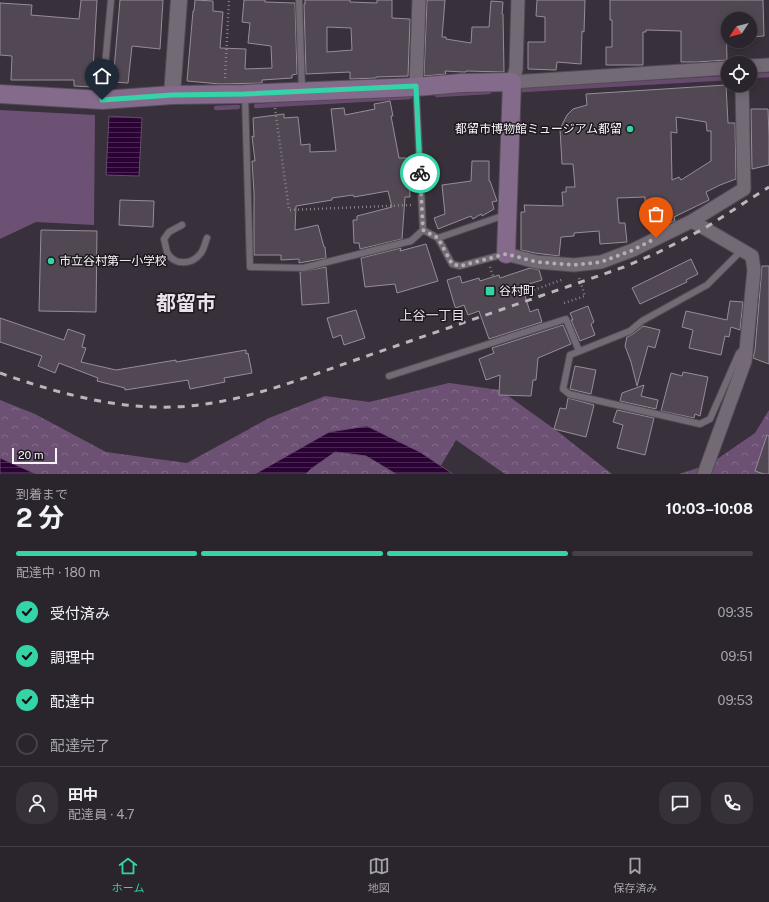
<!DOCTYPE html>
<html lang="ja">
<meta charset="utf-8">
<style>
:root{--surface:#2a242c;--page:#363038;--text:#f1f3f6;--muted:#a5a4a9;--line:#464148;--accent:#34d4a8}
body{margin:0;font-family:"Public Sans","Noto Sans JP",sans-serif;background:var(--page);color:var(--text);height:100vh;display:flex;flex-direction:column;font-size:15px;white-space:nowrap}
*{box-sizing:border-box;margin:0}
p{font-size:13px;color:var(--muted)}
.icon{flex:none;width:22px;height:22px;fill:none;stroke:currentColor;stroke-width:2;stroke-linecap:round;stroke-linejoin:round}
.map{position:relative;height:474px;overflow:hidden}
.panel{display:flex;flex-direction:column;background:var(--surface);flex:1}
.panel>*{flex:none}
.needle{width:26px;rotate:235deg}
.fabs{position:absolute;left:721px;top:12px;display:grid;gap:8px}
.fabs a{display:grid;place-items:center;width:36px;height:36px;border-radius:50%;background:var(--surface);box-shadow:0 2px 10px #0003,0 0 0 1px var(--line);font-size:20px}
.scale{position:absolute;left:12px;bottom:10px;width:45px;box-sizing:border-box;padding-left:4px;border:2px solid #f8f2f9;border-top:0;font-size:11px;line-height:14px;white-space:nowrap;color:#f8f2f9;-webkit-text-stroke:3px #1d191e;paint-order:stroke}
.pin{position:absolute;display:grid;place-items:center;width:34px;height:34px;color:#fff;margin:-41px -17px;border-radius:50% 50% 50% 0;rotate:-45deg;box-shadow:0 0 4px #0007}
.pin .icon{rotate:45deg}
.courier{position:absolute;display:grid;place-items:center;width:40px;height:40px;margin:-20px;border:3px solid #34d4a8;border-radius:50%;background:#fff;color:#222;box-shadow:0 1px 5px #0007}
.headline em{font-style:normal;font-weight:700}
.headline div{display:flex;flex-direction:column-reverse}
.headline{display:flex;align-items:center;justify-content:space-between;height:68px;padding:0 16px}
h1{font-size:26px;font-weight:700;line-height:30px}
.bar{display:grid;grid-template-columns:repeat(4,1fr);gap:6px 4px;align-content:center;height:48px;padding:0 16px}
.bar i{height:5px;border-radius:3px;background:var(--line)}
.bar .active{background:var(--accent)}
.bar p{grid-column:span 4}
.line{display:flex;align-items:center;gap:10px;padding:0 16px;border-top:1px solid var(--line)}
.line div{flex:1}
.round{display:grid;place-items:center;flex:none;width:42px;height:42px;border-radius:16px;background:var(--page)}
ol{padding:0 16px;list-style:none}
li{display:flex;align-items:center;gap:12px;height:44px}
li p{margin-inline-start:auto}
li .icon{padding:4px;border-radius:50%;background:var(--accent);color:#111;stroke-width:4}
li:last-child{color:var(--muted)}
li i{width:22px;height:22px;border:2px solid var(--line);border-radius:50%}
.menu{display:flex;justify-content:space-around;align-items:center;height:56px;border-top:1px solid var(--line);background:var(--surface);font-size:11px;color:var(--muted)}
.menu a{display:grid;justify-items:center;gap:2px}
.menu .active{color:var(--accent)}
.map>svg:first-child{display:block}
.forest{fill:url(#forest-crowns)}
.pitch{fill:#6d5174}
.water{fill:url(#water-rules);stroke:#684a6f}
.lines{fill:none;stroke-linecap:round;stroke-linejoin:round}
.stream{stroke:#684a6f;stroke-width:4.5}
.building{fill:#514853;stroke:#978d99;fill-rule:evenodd}
.service-casing{stroke:#534c55;stroke-width:8}
.minor-casing{stroke:#534c55;stroke-width:15}
.tertiary-casing{stroke:#534c55;stroke-width:18}
.secondary-casing{stroke:#534c55;stroke-width:20}
.path{stroke:#89818a;stroke-width:2.5;stroke-dasharray:1 3;stroke-linecap:butt}
.service{stroke:#736a75;stroke-width:6}
.minor{stroke:#736a75;stroke-width:13}
.tertiary{stroke:#736a75;stroke-width:16}
.secondary{stroke:#856b8b;stroke-width:18}
.rail{stroke:#bbb5bd;stroke-width:3;stroke-dasharray:7 7;stroke-linecap:butt}
.done{stroke:#b5aeb6;stroke-width:4;stroke-dasharray:0 7.2}
.route{stroke:#34d4a8;stroke-width:5}
.poi-dot{fill:#34d4a8;stroke:#1d191e;stroke-width:1.5}
.labels{text-anchor:middle;stroke-width:3;stroke-linejoin:round;paint-order:stroke}
.poi-label{font-size:12px;fill:#f8f2f9;stroke:#1d191e;text-anchor:start}
.neighbourhood-label{font-size:13px;fill:#ebe0ed;stroke:#1d191e}
.town-label{font-size:20px;font-weight:bold;fill:#ebe0ed;stroke:#1d191e}
</style>
<div class="map">
<svg width="769" height="474" viewBox="0 0 769 474">
<defs>
<pattern id="forest-crowns" width="20" height="18" patternUnits="userSpaceOnUse"><rect width="20" height="18" fill="#6d5174"/><path d="M2 6a3 3 0 1 1 6 0M12 15a3 3 0 1 1 6 0" fill="none" stroke="#836a89"/></pattern>
<pattern id="water-rules" width="6" height="5" patternUnits="userSpaceOnUse"><rect width="6" height="5" fill="#2b0234"/><path d="M0 2.5h6" fill="none" stroke="#4a2752"/></pattern>
</defs>
<rect width="100%" height="100%" fill="#38303a"/>
<path class="forest" d="M 449,383 L 500,390 L 557,431 L 612,474 L 505,474 L 456,440 L 436,474 L 0,474 L 0,400 L 35,414 L 106,452 L 187,463 L 269,418 L 325,396 L 369,402 Z
M 769,410 L 769,474 L 679,474 L 710,464 L 755,433 Z"/>
<path class="pitch" d="M 0,110 L 95,115 L 94,225 L 36,222 L 0,239 Z"/>
<path class="water" d="M 109,116 L 142,118 L 139,176 L 106,175 Z
M 367,426 L 420,452 L 453,474 L 396,474 L 366,456 L 335,452 L 311,469 L 306,474 L 255,474 L 329,432 Z
M 0,458 L 36,474 L 0,474 Z"/>
<g class="lines">
<path class="stream" d="M 751,76 L 769,75
M 523,90 L 728,78
M 437,95 L 489,92
M 256,106 L 410,97
M 216,108 L 238,107"/>
</g>
<path class="building" d="M 81,0 L 97,0 L 92,87 L 74,86 L 74,80 L 11,80 L 12,56 L 0,55 L 0,3 L 32,5 L 31,15 L 79,19 Z
M 120,0 L 163,0 L 160,49 L 132,46 L 128,83 L 113,82 Z
M 195,0 L 213,1 L 213,11 L 223,12 L 220,48 L 246,49 L 245,69 L 272,68 L 271,46 L 248,43 L 250,23 L 242,22 L 244,0 L 265,0 L 265,2 L 295,3 L 297,74 L 292,75 L 292,78 L 262,80 L 262,83 L 220,84 L 187,81 L 193,11 L 194,11 Z
M 305,0 L 350,0 L 350,2 L 377,3 L 377,0 L 392,0 L 392,18 L 410,19 L 408,76 L 376,77 L 376,78 L 350,79 L 350,72 L 306,74 L 304,4 L 305,4 ZM 327,27 L 351,28 L 352,50 L 327,52 Z
M 427,0 L 445,0 L 442,37 L 446,37 L 446,39 L 471,43 L 472,27 L 489,27 L 491,1 L 503,2 L 502,14 L 503,14 L 504,72 L 466,71 L 466,72 L 463,72 L 445,71 L 446,74 L 424,76 Z
M 537,0 L 585,0 L 584,32 L 582,31 L 581,64 L 557,62 L 556,70 L 528,69 L 528,42 L 545,42 L 545,17 L 536,16 Z
M 610,0 L 763,0 L 764,36 L 750,37 L 750,19 L 726,19 L 727,60 L 697,62 L 681,62 L 681,31 L 646,30 L 646,32 L 643,32 L 643,65 L 606,65 L 606,47 L 612,47 L 612,20 L 610,20 Z
M 726,85 L 728,123 L 735,123 L 736,179 L 720,185 L 706,192 L 709,200 L 674,217 L 675,221 L 670,223 L 654,225 L 654,220 L 649,220 L 648,205 L 645,205 L 645,197 L 617,198 L 619,223 L 625,223 L 627,242 L 600,244 L 599,231 L 574,233 L 574,236 L 561,237 L 559,256 L 535,253 L 521,250 L 521,212 L 525,212 L 524,205 L 563,206 L 562,192 L 566,192 L 566,187 L 575,187 L 573,164 L 562,164 L 560,129 L 567,115 L 573,109 L 587,105 L 586,94 ZM 676,117 L 706,122 L 707,131 L 711,131 L 711,161 L 681,180 L 679,177 L 672,180 L 671,132 L 677,133 Z
M 390,101 L 393,116 L 391,116 L 399,158 L 410,158 L 410,162 L 415,162 L 416,178 L 409,178 L 410,197 L 405,197 L 402,239 L 360,249 L 359,243 L 354,243 L 353,220 L 357,220 L 357,216 L 392,207 L 388,191 L 354,197 L 353,195 L 332,198 L 332,200 L 296,206 L 295,230 L 318,225 L 324,247 L 325,247 L 326,258 L 299,263 L 299,259 L 281,260 L 281,255 L 254,255 L 254,193 L 252,161 L 255,161 L 252,136 L 254,137 L 253,118 L 284,114 L 284,118 L 298,117 L 301,145 L 310,144 L 310,152 L 336,151 L 331,109 L 344,108 L 345,115 L 375,109 L 374,104 Z
M 751,109 L 768,109 L 769,137 L 769,165 L 752,169 Z
M 472,161 L 489,161 L 489,181 L 490,181 L 497,201 L 492,202 L 494,209 L 482,216 L 481,214 L 473,219 L 471,216 L 438,229 L 434,218 L 445,214 L 442,185 L 471,181 Z
M 120,200 L 154,201 L 153,227 L 119,225 Z
M 41,230 L 97,231 L 96,312 L 39,311 Z
M 426,244 L 438,281 L 397,293 L 395,284 L 365,287 L 361,258 L 401,248 L 400,251 Z
M 691,259 L 698,274 L 686,280 L 687,282 L 640,304 L 632,288 Z
M 762,266 L 769,266 L 769,364 L 753,358 L 755,350 Z
M 326,267 L 329,303 L 302,305 L 300,272 Z
M 530,268 L 539,270 L 542,280 L 522,286 L 530,312 L 538,309 L 542,322 L 489,339 L 479,311 L 468,315 L 464,305 L 456,308 L 455,307 L 447,280 L 460,276 L 462,283 L 479,278 L 480,281 L 499,275 L 500,278 Z
M 730,301 L 743,302 L 740,330 L 731,327 L 729,337 L 725,336 L 721,355 L 689,348 L 693,330 L 682,327 L 686,311 L 727,320 Z
M 588,306 L 594,322 L 591,324 L 595,335 L 580,341 L 571,320 L 573,320 L 570,313 Z
M 356,310 L 365,338 L 344,345 L 341,335 L 333,338 L 327,318 Z
M 0,318 L 64,340 L 68,329 L 85,335 L 82,347 L 86,348 L 81,362 L 116,370 L 176,360 L 176,362 L 246,350 L 246,354 L 248,353 L 252,373 L 224,378 L 225,382 L 190,389 L 188,380 L 125,390 L 125,388 L 97,381 L 98,378 L 59,363 L 55,373 L 38,366 L 42,356 L 0,342 Z
M 563,325 L 571,344 L 538,358 L 536,380 L 533,380 L 531,396 L 499,395 L 500,375 L 486,380 L 479,359 L 494,353 L 492,348 Z
M 643,326 L 660,330 L 655,348 L 648,346 L 637,386 L 631,362 L 625,346 L 627,337 L 633,334 Z
M 575,366 L 596,370 L 591,394 L 570,389 Z
M 683,372 L 708,377 L 700,416 L 695,414 L 694,418 L 661,411 L 671,373 L 682,376 Z
M 644,385 L 641,396 L 658,400 L 656,409 L 620,401 L 622,393 Z
M 568,398 L 594,405 L 586,437 L 554,429 L 560,408 L 566,409 Z
M 617,410 L 654,418 L 645,455 L 617,448 L 623,425 L 613,422 Z
M 767,435 L 769,436 L 769,474 L 764,474 L 755,471 Z"/>
<g class="lines">
<defs>
<path id="service" d="M 299,0 L 302,90
M 245,96 L 250,267 L 303,268 L 411,241 L 423,230 L 416,89
M 102,99 L 111,0
M 182,225 L 169,232 L 164,239 C 165,243 166,248 167,252 C 174,266 192,265 201,253 C 204,249 205,243 207,238
M 423,230 L 438,238 L 505,215
M 438,238 L 452,264 L 460,266 L 505,254
M 742,250 L 707,285 L 642,321 L 630,331 L 570,355 L 563,389 L 569,394 L 700,424 L 710,419 L 739,353 L 745,347
M 389,376 L 566,319 L 579,351"/>
<path id="minor" d="M 518,0 L 516,69 L 512,82 L 728,68
M 750,66 L 769,65
M 416,87 L 419,0
M 692,221 L 752,256 L 754,270 L 745,361 L 704,474
M 506,254 L 537,262 L 574,265 L 601,262 L 633,250 L 692,221 L 744,189 L 742,85"/>
<path id="tertiary" d="M 172,95 L 179,0"/>
<path id="secondary" d="M 0,94 L 102,100 L 172,95 L 245,94 L 416,87 L 461,83 L 512,82 L 506,254"/>
</defs>
<use href="#service" class="service-casing"/>
<use href="#minor" class="minor-casing"/>
<use href="#tertiary" class="tertiary-casing"/>
<use href="#secondary" class="secondary-casing"/>
<path class="path" d="M 225,78 L 229,0
M 275,108 L 289,210 L 412,205
M 490,267 L 493,276
M 534,290 L 564,279
M 564,303 L 585,296 L 579,278"/>
<use href="#service" class="service"/>
<use href="#minor" class="minor"/>
<use href="#tertiary" class="tertiary"/>
<use href="#secondary" class="secondary"/>
<path class="rail" d="M 0,373 C 57,393 114,409 175,407 C 241,404 303,378 364,357 C 451,327 538,297 624,267 L 657,253 L 705,228 L 769,187"/>
</g>
<g class="lines">
<path class="done" d="M 420,173 L 423,230 L 438,238 L 452,264 L 460,266 L 506,254 L 537,262 L 574,265 L 601,262 L 633,250 L 656,238"/>
<path class="route" d="M 102,100 L 172,95 L 245,94 L 416,86 L 420,173"/>
</g>
<g class="poi-dot">
<circle cx="630" cy="129" r="4"/>
<circle cx="51" cy="261" r="4"/>
<rect x="485" y="286" width="10" height="10" rx="2"/>
</g>
<g class="labels">
<g class="poi-label">
<text x="622" y="133" text-anchor="end">都留市博物館ミュージアム都留</text>
<text x="59" y="265">市立谷村第一小学校</text>
<text x="499" y="295">谷村町</text>
</g>
<g class="neighbourhood-label">
<text x="432" y="320">上谷一丁目</text>
</g>
<g class="town-label">
<text x="186" y="310">都留市</text>
</g>
</g>
</svg>
<div class="fabs">
<a><svg class="needle" viewBox="-14 -14 28 28"><path d="M0-13l5 13h-10z" fill="#e53935"/><path d="M0 13l5-13h-10z" fill="#a5a4a9"/></svg></a>
<a><svg class="icon" aria-label="locate" viewBox="0 0 24 24"><circle cx="12" cy="12" r="6"/><path d="M12 2v4M12 18v4M2 12h4M18 12h4"/></svg></a>
</div>
<div class="scale">20 m</div>
<div class="pin" style="left:656px;top:238px;background:#ea580c"><svg class="icon" aria-label="bag" viewBox="0 0 24 24"><path d="M5 8h14l-1 12H6zM9 8a3 3 0 0 1 6 0"/></svg></div>
<div class="pin" style="left:102px;top:100px;background:#1f2937"><svg class="icon" aria-label="home" viewBox="0 0 24 24"><path d="M3 11l9-7 9 7M6 9v11h12V9"/></svg></div>
<div class="courier" style="left:420px;top:173px"><svg class="icon" aria-label="bike" viewBox="0 0 24 24"><circle cx="6" cy="16" r="4"/><circle cx="18" cy="16" r="4"/><path d="M6 16l4-8h5l3 8M10 8l3 8H6M13 5h3"/></svg></div>
</div>
<section class="panel">
<div class="headline"><div><h1>2 分</h1><p>到着まで</p></div><em>10:03–10:08</em></div>
<div class="bar"><i class="active"></i><i class="active"></i><i class="active"></i><i></i><p>配達中 · 180 m</p></div>
<ol>
<li><svg class="icon" aria-label="check" viewBox="0 0 24 24"><path d="M5 12l5 5 9-10"/></svg>受付済み<p>09:35</p></li>
<li><svg class="icon" aria-label="check" viewBox="0 0 24 24"><path d="M5 12l5 5 9-10"/></svg>調理中<p>09:51</p></li>
<li><svg class="icon" aria-label="check" viewBox="0 0 24 24"><path d="M5 12l5 5 9-10"/></svg>配達中<p>09:53</p></li>
<li><i></i>配達完了</li>
</ol>
<div class="line" style="height:72px"><a class="round"><svg class="icon" aria-label="person" viewBox="0 0 24 24"><circle cx="12" cy="8" r="4"/><path d="M4 21q1-7 8-7t8 7"/></svg></a><div><b>田中</b><p>配達員 · 4.7</p></div><a class="round"><svg class="icon" aria-label="chat" viewBox="0 0 24 24"><path d="M4 5h16v11H9l-5 4z"/></svg></a><a class="round"><svg class="icon" aria-label="phone" viewBox="0 0 24 24"><path d="M5 4h4l2 5-3 2q2 4 5 5l2-3 5 2v4C11 20 4 13 5 4z"/></svg></a></div>
</section>
<nav class="menu">
<a class="active"><svg class="icon" aria-label="home" viewBox="0 0 24 24"><path d="M3 11l9-7 9 7M6 9v11h12V9"/></svg>ホーム</a>
<a><svg class="icon" aria-label="map" viewBox="0 0 24 24"><path d="M3 6l6-2 6 2 6-2v14l-6 2-6-2-6 2zM9 4v14M15 6v14"/></svg>地図</a>
<a><svg class="icon" aria-label="saved" viewBox="0 0 24 24"><path d="M7 4h10v16l-5-4-5 4z"/></svg>保存済み</a>
</nav>
